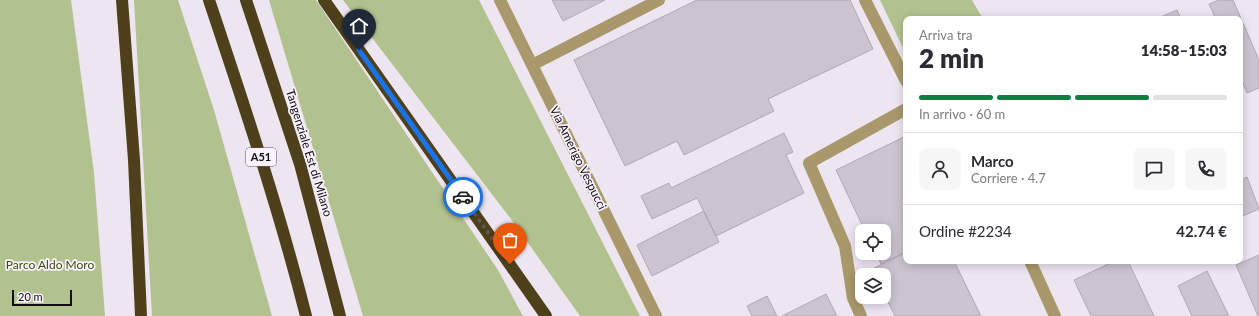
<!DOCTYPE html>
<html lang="it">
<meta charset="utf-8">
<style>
:root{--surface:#fff;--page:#f7f7f7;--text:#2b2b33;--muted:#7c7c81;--line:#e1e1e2;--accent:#0b8043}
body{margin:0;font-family:Lato,sans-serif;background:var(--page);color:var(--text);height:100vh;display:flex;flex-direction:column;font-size:15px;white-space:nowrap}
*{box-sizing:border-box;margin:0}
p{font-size:13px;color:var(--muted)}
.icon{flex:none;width:22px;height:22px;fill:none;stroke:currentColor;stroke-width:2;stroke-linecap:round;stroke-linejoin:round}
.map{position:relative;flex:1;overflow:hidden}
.sheet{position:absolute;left:903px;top:16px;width:340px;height:248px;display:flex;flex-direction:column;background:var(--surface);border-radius:8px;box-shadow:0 2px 10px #0003}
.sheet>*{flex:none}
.tools{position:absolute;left:855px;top:224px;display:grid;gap:8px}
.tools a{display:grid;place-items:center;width:36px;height:36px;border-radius:8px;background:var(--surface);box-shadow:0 2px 10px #0003;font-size:20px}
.scale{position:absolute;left:12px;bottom:10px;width:60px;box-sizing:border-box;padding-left:4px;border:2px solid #110e12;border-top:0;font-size:11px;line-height:14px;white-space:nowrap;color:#110e12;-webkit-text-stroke:3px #faf2fd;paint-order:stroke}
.pin{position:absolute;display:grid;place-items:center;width:34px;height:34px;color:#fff;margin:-41px -17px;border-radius:50% 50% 50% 0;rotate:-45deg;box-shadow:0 0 4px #0007}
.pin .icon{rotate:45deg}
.courier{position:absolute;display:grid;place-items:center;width:40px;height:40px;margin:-20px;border:3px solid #1a73e8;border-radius:50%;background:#fff;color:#222;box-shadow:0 1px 5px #0007}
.overview em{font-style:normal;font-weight:800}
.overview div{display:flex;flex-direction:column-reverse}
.overview{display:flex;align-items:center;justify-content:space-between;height:68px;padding:0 16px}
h1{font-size:26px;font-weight:800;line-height:30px}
.bar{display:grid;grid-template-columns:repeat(4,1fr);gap:6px 4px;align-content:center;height:48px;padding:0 16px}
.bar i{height:5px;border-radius:3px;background:var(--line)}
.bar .current{background:var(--accent)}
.bar p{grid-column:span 4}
.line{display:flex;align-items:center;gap:10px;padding:0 16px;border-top:1px solid var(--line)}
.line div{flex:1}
.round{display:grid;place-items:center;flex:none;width:42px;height:42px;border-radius:8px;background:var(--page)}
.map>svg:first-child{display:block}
.green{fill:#b2c28f}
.building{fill:#cbc3ce;stroke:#b0a8b3}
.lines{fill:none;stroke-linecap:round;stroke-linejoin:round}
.minor{stroke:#a9986b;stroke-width:12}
.highway{stroke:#4e401b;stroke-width:12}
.done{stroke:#5e5960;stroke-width:4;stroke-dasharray:0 7.2}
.route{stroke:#1a73e8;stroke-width:5}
.labels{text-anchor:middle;stroke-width:3.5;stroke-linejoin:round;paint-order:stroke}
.shield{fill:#faf2fd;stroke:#575258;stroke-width:1}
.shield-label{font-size:11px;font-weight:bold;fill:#110e12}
.street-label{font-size:12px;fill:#110e12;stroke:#faf2fd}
.park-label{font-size:12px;fill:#3c4c06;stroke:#faf2fd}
</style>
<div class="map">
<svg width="1259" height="316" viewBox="0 0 1259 316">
<rect width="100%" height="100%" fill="#ede5f0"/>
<path class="green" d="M 0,0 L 71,0 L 94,173 L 105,316 L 0,316 Z
M 134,0 L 178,0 L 214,110 L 272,316 L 152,316 Z
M 269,0 L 316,0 L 498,270 L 523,316 L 363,316 Z
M 343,0 L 479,0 L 640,316 L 580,316 L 511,219 Z
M 880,0 L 972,0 L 983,19 L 906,19 L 906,54 Z"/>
<path class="building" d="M 552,0 L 605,0 L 563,21 Z
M 697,0 L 850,0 L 873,49 L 768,99 L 774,111 L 684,155 L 677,141 L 625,166 L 574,60 Z
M 1219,0 L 1233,0 L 1259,60 L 1259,88 L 1247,93 L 1240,76 L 1240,19 L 1216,19 L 1209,4 Z
M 1177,10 L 1181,19 L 1156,19 Z
M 784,133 L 793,152 L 786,155 L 804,193 L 716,236 L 697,198 L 652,219 L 641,196 L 669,183 L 671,188 Z
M 906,136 L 906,252 L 881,264 L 876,253 L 884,253 L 884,231 L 865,231 L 836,170 Z
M 1247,177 L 1259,209 L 1240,217 L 1240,180 Z
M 704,211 L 719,242 L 652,276 L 637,245 Z
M 906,252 L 906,261 L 954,261 L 981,316 L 895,316 L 884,294 L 884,275 L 875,275 L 872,269 Z
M 1259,255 L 1259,316 L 1258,316 L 1236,265 Z
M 1115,261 L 1128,261 L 1154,316 L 1091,316 L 1074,280 Z
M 1207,271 L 1229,316 L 1192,316 L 1178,286 Z
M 826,294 L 837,316 L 782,316 Z
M 767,296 L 777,316 L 752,316 L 747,306 Z"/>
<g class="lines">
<path class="minor" d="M 500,0 L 656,316
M 865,0 L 906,81
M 532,65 L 659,0
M 1030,261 L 1055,316
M 861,316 L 853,298 L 845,246 L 809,163 L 906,109"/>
<path class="highway" d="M 122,0 L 134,160 L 141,316
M 209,0 C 244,105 279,209 306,316
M 246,0 L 300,164 L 340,316
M 324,0 L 546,316"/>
</g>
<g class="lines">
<path class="done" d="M 463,197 L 510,264"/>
<path class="route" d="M 359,50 L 463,197"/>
</g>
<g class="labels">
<rect class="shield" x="246" y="148" width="30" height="18" rx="3"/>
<g class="shield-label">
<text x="261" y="161">A51</text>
</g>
<g class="street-label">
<text transform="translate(309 153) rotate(73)" y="4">Tangenziale Est di Milano</text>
<text transform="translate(578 158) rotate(64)" y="4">Via Amerigo Vespucci</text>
</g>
<g class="park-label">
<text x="50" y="269">Parco Aldo Moro</text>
</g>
</g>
</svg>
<div class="tools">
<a><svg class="icon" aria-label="locate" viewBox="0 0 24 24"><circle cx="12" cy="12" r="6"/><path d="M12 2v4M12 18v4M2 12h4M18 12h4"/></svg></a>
<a><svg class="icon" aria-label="layers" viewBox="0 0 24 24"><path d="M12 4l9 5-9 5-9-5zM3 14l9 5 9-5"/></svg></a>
</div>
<div class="scale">20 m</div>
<div class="pin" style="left:510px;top:264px;background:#ea580c"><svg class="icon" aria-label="bag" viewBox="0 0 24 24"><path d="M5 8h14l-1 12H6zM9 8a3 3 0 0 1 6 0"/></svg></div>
<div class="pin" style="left:359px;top:50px;background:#1f2937"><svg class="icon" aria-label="home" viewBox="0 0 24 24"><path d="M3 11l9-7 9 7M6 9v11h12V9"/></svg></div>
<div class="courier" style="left:463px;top:197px"><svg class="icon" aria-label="car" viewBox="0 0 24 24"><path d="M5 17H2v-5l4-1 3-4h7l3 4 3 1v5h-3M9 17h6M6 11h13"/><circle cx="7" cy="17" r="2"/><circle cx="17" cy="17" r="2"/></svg></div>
<section class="sheet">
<div class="overview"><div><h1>2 min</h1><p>Arriva tra</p></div><em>14:58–15:03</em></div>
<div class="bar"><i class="current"></i><i class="current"></i><i class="current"></i><i></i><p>In arrivo · 60 m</p></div>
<div class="line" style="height:72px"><a class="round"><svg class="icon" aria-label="person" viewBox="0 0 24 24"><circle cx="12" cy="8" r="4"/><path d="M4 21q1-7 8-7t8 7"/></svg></a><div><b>Marco</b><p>Corriere · 4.7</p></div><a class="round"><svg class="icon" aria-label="chat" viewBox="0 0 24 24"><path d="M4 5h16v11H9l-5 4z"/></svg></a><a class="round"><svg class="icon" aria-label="phone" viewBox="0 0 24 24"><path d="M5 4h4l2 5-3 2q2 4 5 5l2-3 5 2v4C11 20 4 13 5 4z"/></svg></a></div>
<div class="line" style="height:52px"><div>Ordine #2234</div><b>42.74 €</b></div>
</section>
</div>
